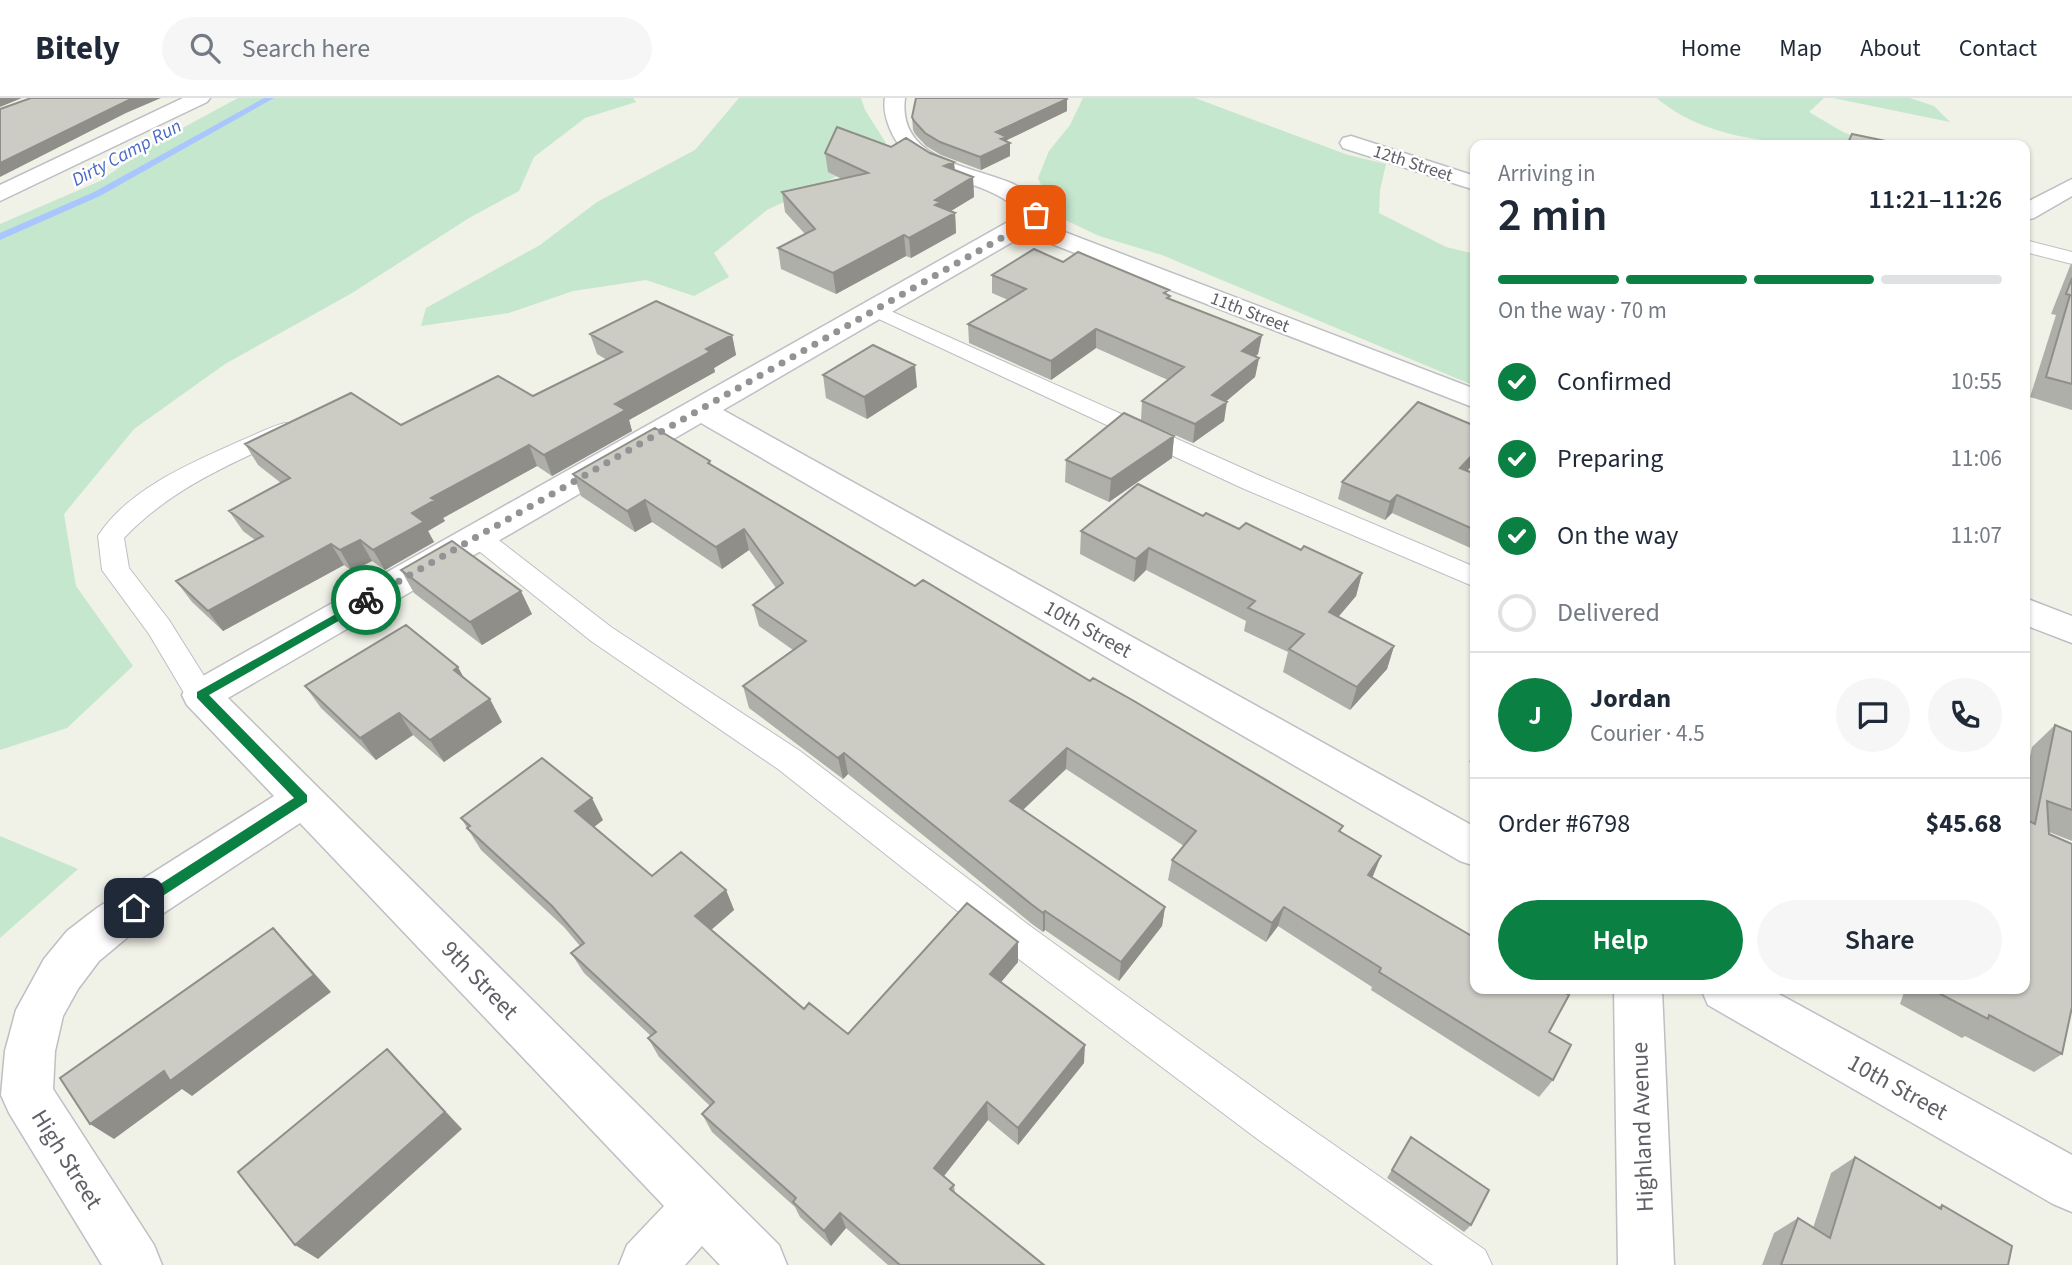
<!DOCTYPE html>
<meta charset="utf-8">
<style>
:root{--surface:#fff;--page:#f6f6f7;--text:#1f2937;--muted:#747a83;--line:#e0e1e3;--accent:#0b8043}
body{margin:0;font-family:"Source Sans 3",sans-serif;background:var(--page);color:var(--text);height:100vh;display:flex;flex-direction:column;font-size:26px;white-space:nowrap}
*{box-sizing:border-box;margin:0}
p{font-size:23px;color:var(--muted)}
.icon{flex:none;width:38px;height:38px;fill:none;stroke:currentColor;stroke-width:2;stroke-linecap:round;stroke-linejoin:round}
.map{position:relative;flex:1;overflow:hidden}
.side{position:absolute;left:1470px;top:42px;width:560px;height:854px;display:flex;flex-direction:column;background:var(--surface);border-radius:14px;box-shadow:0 2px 5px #0004}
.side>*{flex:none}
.pin{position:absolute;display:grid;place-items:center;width:60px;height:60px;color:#fff;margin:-30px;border-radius:14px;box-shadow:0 4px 10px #0006}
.courier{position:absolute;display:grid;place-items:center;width:70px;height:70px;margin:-35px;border:5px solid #0b8043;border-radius:50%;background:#fff;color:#222;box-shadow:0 2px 9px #0007}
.headline em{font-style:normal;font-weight:600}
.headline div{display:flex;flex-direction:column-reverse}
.headline{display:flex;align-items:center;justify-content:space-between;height:119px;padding:0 28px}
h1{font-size:46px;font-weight:600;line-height:52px}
.bar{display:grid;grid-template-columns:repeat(4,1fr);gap:10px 7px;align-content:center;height:84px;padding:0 28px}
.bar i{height:9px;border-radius:5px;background:var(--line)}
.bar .current{background:var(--accent)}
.bar p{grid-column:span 4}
.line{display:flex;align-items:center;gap:18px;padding:0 28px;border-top:2px solid var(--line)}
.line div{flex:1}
.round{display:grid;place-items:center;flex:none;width:74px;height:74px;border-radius:37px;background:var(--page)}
ol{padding:0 28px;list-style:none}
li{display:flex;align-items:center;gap:21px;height:77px}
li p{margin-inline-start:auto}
li .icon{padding:7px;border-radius:50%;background:var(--accent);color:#fff;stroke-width:4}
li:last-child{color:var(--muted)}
li i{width:38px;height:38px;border:4px solid var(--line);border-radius:50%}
.primary-button{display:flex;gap:14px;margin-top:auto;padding:14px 28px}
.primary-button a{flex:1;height:80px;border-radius:42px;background:var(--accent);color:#fff;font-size:28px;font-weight:600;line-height:80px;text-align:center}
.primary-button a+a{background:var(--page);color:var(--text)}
header{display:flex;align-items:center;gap:42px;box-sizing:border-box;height:98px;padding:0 35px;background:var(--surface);border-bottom:2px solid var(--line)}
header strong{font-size:33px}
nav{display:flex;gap:38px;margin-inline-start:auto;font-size:24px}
.search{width:490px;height:63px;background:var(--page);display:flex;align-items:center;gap:18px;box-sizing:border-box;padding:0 24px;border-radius:38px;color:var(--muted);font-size:26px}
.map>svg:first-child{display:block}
.green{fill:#c5e7cd}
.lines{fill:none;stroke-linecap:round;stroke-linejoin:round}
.stream{fill:#aac6fe;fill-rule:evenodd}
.lane-casing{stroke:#bebfc5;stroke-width:2}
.street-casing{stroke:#bebfc5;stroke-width:3}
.secondary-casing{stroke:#bdbec4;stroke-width:3}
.lane{fill:#fff;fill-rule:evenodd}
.street{fill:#fff;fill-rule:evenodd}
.secondary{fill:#fff;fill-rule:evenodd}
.wall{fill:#afafa9}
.shaded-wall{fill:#8f8e89}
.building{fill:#cccbc4;stroke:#8f8e89;stroke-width:2}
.route{fill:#0b8043}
.done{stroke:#929394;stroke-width:7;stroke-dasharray:0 12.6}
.labels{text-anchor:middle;stroke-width:5;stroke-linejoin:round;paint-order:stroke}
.far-street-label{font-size:18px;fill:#5f6067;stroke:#fff}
.far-water-label{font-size:19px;font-style:italic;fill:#4a69c4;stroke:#fff}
.street-label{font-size:21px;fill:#5f6067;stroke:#fff}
.near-street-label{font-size:24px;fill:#5f6067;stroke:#fff}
</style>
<header>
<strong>Bitely</strong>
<div class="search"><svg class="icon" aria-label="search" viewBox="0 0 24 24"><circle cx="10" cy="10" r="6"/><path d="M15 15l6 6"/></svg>Search here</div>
<nav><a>Home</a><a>Map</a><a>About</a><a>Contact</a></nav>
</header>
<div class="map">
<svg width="2072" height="1167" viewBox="0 0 2072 1167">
<rect width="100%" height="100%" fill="#f0f1e7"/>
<path class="green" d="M 238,0 L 633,0 L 636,4 L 585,20 L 534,59 L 519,93 L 469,120 L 352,195 L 225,266 L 134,331 L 64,416 L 76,488 L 133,568 L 67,630 L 0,652 L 0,126 L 100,83 L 151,47 Z
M 739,0 L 861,0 L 865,12 L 886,45 L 854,70 L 767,112 L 714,155 L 729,179 L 694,198 L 646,182 L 573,193 L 509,215 L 421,228 L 426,210 L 540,147 L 597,104 L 695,52 Z
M 1083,0 L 1195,0 L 1348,57 L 1386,66 L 1380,92 L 1379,115 L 1446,149 L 1475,156 L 1475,288 L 1162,157 L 1099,138 L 1055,117 L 1038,80 L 1049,53 L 1070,27 Z
M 1657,0 L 1824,0 L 1809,14 L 1843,34 L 1876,47 C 1806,47 1713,49 1657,0 Z
M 1833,0 L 1910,0 L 1934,8 L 1950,24 Z
M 0,738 L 78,771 L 0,840 Z"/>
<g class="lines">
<path class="stream" d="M 264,0 L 274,0 L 100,98 L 0,142 L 0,135 L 94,94 Z"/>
<defs>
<path id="lane" d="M 2025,142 L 2072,154 L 2072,166 L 2025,154 Z
M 875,206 L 1260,378 L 1475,469 L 1475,489 L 1242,390 L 868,216 L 864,212 L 868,208 Z
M 285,325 L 293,327 L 297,332 L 293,337 C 233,365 171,390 124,440 L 129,470 L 169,522 L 216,597 L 212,605 L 201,608 L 190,605 L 149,536 L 102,472 L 98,438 C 128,391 191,365 240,343 C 255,337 269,329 285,325 Z
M 478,430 L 487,433 L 611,529 L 800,653 L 1030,828 L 1284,1012 L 1485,1152 L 1492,1167 L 1433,1167 L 1256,1040 L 1004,850 L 778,671 L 591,543 L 469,445 L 465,439 L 469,433 Z"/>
<path id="street" d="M 885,0 L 905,0 C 897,62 971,68 1011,85 C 1027,92 1038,103 1048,117 L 1041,125 L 1475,291 L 1475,310 L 1026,136 L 723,312 L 1475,729 L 1475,768 L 1460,763 L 701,325 L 228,600 L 779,1147 L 787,1167 L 720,1167 L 702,1148 L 685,1167 L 619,1167 L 627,1147 L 664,1108 L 300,725 L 129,838 L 99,863 L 78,891 L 63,918 L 55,953 L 53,991 L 154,1147 L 162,1167 L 102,1167 L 9,1015 L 1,997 L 5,953 L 16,912 L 44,861 L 67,833 L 97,810 L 274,698 L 187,607 L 182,597 L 187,587 L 1022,116 C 985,74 914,89 890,31 C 886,21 883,11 885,0 Z
M 1351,38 L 1475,78 L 1475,92 L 1343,50 L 1340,45 L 1343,40 Z
M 1614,891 L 1662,891 L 1674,1167 L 1618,1167 Z
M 1701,891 L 1770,891 L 2072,1057 L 2072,1114 L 2053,1106 L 1708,907 Z"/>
<path id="secondary" d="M 183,0 L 210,0 L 207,4 L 0,103 L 0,87 Z
M 2072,81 L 2072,98 L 2034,120 L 2025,122 L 2025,105 Z
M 2025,500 L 2072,518 L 2072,545 L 2025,527 Z"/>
</defs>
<use href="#lane" class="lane-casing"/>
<use href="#street" class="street-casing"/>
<use href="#secondary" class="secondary-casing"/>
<use href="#lane" class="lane"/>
<use href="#street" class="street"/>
<use href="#secondary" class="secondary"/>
</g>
<path class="wall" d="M 1067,13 L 1007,42 L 1007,44 L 1010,45 L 1010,58 L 981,72 L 941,57 L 926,48 L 915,36 L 913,32 L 912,19 Z
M 891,49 L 930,55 L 954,64 L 955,72 L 973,79 L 974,99 L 951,113 L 955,115 L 956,135 L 911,160 L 906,158 L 836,196 L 781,171 L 778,150 L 805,136 L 785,114 L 782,94 L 842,81 L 828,74 L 825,55 Z
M 1063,164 L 1170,198 L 1170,201 L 1262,237 L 1258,256 L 1256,258 L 1259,260 L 1255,279 L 1226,303 L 1224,323 L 1193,345 L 1141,322 L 1142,303 L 1168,282 L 1096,250 L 1051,282 L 969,245 L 968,226 L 1008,202 L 992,195 L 992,177 Z
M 2072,165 L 2072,312 L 2030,299 L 2056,217 L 2051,216 L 2070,168 Z
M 590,236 L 732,237 L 736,257 L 714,270 L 715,274 L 629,322 L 632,333 L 552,378 L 537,368 L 443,420 L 445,423 L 428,433 L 434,444 L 385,472 L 372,463 L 352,473 L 344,467 L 223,533 L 192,504 L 176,483 L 255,442 L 243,433 L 229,413 L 281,385 L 258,367 L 245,346 L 401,327 L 533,298 L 607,262 L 597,256 Z
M 823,277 L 917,289 L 867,321 L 826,300 Z
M 1174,338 L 1172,360 L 1109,404 L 1065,384 L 1066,362 Z
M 710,363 L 711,367 L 915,488 L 1090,583 L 1343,728 L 1340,734 L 1373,778 L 1372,780 L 1549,934 L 1553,982 L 1539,999 L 1371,892 L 1372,889 L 1278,828 L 1266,844 L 1168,782 L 1172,762 L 1184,748 L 1066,671 L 1023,712 L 1165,809 L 1162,828 L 1119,883 L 1045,832 L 1043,834 L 1032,826 L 848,676 L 843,681 L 749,610 L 743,588 L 793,552 L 759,528 L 753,507 L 776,490 L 749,452 L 722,471 L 652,424 L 635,434 L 581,398 L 573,376 Z
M 1475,364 L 1467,373 L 1475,376 L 1475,452 L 1392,415 L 1385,422 L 1338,401 L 1342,384 Z
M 1203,418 L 1362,475 L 1356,498 L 1338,519 L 1394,548 L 1387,571 L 1350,612 L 1283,574 L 1288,554 L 1244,533 L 1246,523 L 1146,472 L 1134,484 L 1080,456 L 1081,433 Z
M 401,472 L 532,516 L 482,547 L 414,495 Z
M 464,580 L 502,624 L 444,664 L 413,637 L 376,662 L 321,610 L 305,588 Z
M 2055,627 L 2072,634 L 2072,743 L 2049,734 L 2062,956 L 2034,974 L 1965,938 L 1962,940 L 1900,906 L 1905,891 L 2025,891 L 2025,682 L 2032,649 Z
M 1475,651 L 1475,667 L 1469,664 Z
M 461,720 L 603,722 L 594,729 L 652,778 L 726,792 L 734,812 L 711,832 L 804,911 L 848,936 L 1018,844 L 1018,864 L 1001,884 L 1084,965 L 1018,1047 L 988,1022 L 943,1078 L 954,1087 L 955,1095 L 1044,1167 L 888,1167 L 846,1130 L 831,1148 L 800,1119 L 795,1109 L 712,1034 L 702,1016 L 710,1008 L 659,959 L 648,940 L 651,938 L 584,875 L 571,855 L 580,848 L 564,829 L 481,752 Z
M 1411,1039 L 1471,1127 L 1464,1134 L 1387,1080 Z
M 1855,1059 L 1938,1109 L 1942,1107 L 2008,1167 L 1762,1167 L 1774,1135 L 1798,1120 L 1813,1130 L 1831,1075 Z"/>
<path class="shaded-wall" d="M 0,0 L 22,0 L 0,9 Z
M 133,0 L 161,0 L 126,15 L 0,79 L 0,65 Z
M 1067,1 L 1067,13 L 1007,42 L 1007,46 L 1010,45 L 1010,58 L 981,72 L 980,59 L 996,34 Z
M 954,64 L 955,84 L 944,68 Z
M 973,79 L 974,99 L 941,119 L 955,115 L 956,135 L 911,160 L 909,140 L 935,102 Z
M 904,137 L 906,158 L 836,196 L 833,175 Z
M 1096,231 L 1096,250 L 1051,282 L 1051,263 Z
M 732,237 L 736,257 L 714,270 L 715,274 L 629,322 L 632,333 L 552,378 L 544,357 L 615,306 L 706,251 Z
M 1262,237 L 1258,256 L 1239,272 L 1242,253 Z
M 1259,260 L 1255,279 L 1216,312 L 1227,304 L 1224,323 L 1193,345 L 1195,326 L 1212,297 Z
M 915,267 L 917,289 L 867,321 L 864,299 Z
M 1174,338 L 1172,360 L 1109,404 L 1111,381 Z
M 529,347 L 537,368 L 443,420 L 445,423 L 428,433 L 434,444 L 385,472 L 373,452 L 412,415 L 431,400 Z
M 1475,354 L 1475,364 L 1454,387 L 1460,370 Z
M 1397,397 L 1392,415 L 1385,422 L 1390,404 Z
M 645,402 L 652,424 L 635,434 L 627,413 Z
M 744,431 L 749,452 L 722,471 L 716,449 Z
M 360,442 L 372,463 L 352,473 L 340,452 Z
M 331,446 L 344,467 L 223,533 L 208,513 Z
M 1149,450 L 1146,472 L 1134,484 L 1136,461 Z
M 1362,475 L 1356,498 L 1323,537 L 1329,514 Z
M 521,493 L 532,516 L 482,547 L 470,524 Z
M 1394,548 L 1387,571 L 1350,612 L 1357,589 Z
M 458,569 L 470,591 L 454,572 Z
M 490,601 L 502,624 L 444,664 L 430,642 Z
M 399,615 L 413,637 L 376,662 L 360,640 Z
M 1067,650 L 1066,671 L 1010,724 L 1010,703 Z
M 844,655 L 848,676 L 843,681 L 838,660 Z
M 592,700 L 603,722 L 586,735 L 575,713 Z
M 1381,758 L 1373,778 L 1360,797 L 1368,777 Z
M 726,792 L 734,812 L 704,838 L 695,818 Z
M 1165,809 L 1162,828 L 1119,883 L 1121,864 Z
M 1284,809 L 1278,828 L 1266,844 L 1272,825 Z
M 1045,813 L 1045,832 L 1043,834 L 1043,815 Z
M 273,830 L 290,848 L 331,894 L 192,998 L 182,991 L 114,1041 L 90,1026 Z
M 1018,844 L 1018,864 L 992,895 L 990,876 Z
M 1085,947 L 1084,965 L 1018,1047 L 1018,1030 Z
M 387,951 L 462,1031 L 318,1161 L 295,1147 Z
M 987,1004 L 988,1022 L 937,1087 L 934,1070 Z
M 840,1115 L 846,1130 L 831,1148 L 824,1133 Z"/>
<path class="building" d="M 31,0 L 133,0 L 0,65 L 0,11 Z
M 916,0 L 1066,0 L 1067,1 L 996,34 L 1007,39 L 1001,41 L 1010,45 L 980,59 L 940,44 L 925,35 L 914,23 L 912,19 Z
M 837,29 L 891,49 L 906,40 L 930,55 L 954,64 L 944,68 L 973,79 L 935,102 L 940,104 L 935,107 L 955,115 L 909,140 L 904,137 L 833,175 L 778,150 L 815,131 L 782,94 L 868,75 L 825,55 Z
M 1852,36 L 1905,47 L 1847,47 Z
M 1034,151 L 1063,164 L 1078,154 L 1169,192 L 1164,195 L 1170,198 L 1167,200 L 1262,237 L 1242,253 L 1259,260 L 1212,297 L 1227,304 L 1195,326 L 1142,303 L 1184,269 L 1096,231 L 1051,263 L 968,226 L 1026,191 L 992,177 Z
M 2072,180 L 2072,286 L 2046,279 L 2070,197 L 2066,196 Z
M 656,203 L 732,237 L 706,251 L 710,254 L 615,306 L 626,312 L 544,357 L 529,347 L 431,400 L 435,402 L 412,415 L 424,424 L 373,452 L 360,442 L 340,452 L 331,446 L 208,513 L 176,483 L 263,438 L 229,413 L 290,380 L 245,346 L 351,295 L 401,327 L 498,278 L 533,298 L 622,254 L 590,236 Z
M 873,247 L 915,267 L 864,299 L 823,277 Z
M 1418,304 L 1475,328 L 1475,354 L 1460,370 L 1475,376 L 1475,432 L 1397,397 L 1390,404 L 1342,384 Z
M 1124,315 L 1174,338 L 1111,381 L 1066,362 Z
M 655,330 L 710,363 L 708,365 L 915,488 L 923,482 L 1090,583 L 1093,580 L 1134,603 L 1343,728 L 1339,733 L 1381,758 L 1368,777 L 1475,840 L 1475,891 L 1559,891 L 1569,897 L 1549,934 L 1571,947 L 1553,982 L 1379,874 L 1381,870 L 1284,809 L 1272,825 L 1172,762 L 1196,733 L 1067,650 L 1010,703 L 1165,809 L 1121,864 L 1045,813 L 1043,815 L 1031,806 L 844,655 L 838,660 L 743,588 L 806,543 L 753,507 L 783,485 L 744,431 L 716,449 L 645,402 L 627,413 L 573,376 Z
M 1138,386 L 1203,418 L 1206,415 L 1239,431 L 1246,425 L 1301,452 L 1304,448 L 1362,475 L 1329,514 L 1394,548 L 1357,589 L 1289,551 L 1304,536 L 1248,510 L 1255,503 L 1149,450 L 1136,461 L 1081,433 Z
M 452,443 L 521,493 L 470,524 L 401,472 Z
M 406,527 L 458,569 L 454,572 L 490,601 L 430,642 L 399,615 L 360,640 L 305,588 Z
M 2055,627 L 2072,634 L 2072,712 L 2047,703 L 2049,736 L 2072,746 L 2072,909 L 2062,956 L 1989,917 L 1988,921 L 1931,891 L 2025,891 L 2025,721 L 2035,726 Z
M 542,660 L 592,700 L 575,713 L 652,778 L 681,754 L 726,792 L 695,818 L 804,911 L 809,905 L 848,936 L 967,805 L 1018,844 L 990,876 L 1085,947 L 1018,1030 L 987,1004 L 934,1070 L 954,1087 L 950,1091 L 1044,1167 L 900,1167 L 840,1115 L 824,1133 L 793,1104 L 796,1100 L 702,1016 L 714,1004 L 648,940 L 656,934 L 571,855 L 584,845 L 552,808 L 467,730 L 470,728 L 461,720 Z
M 273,830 L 314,877 L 170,983 L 164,973 L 90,1026 L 60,980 Z
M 387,951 L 445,1014 L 295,1147 L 238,1074 Z
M 1411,1039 L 1489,1092 L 1471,1127 L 1392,1072 Z
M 1855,1059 L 1941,1111 L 1942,1107 L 2012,1148 L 2008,1167 L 1781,1167 L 1798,1120 L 1830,1140 Z"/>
<path class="route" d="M 366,499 L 370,500 L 370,505 L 209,597 L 307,697 L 307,704 L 138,814 L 129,814 L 129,806 L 294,700 L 197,600 L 197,594 Z"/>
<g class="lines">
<path class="done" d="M 366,502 L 1024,127 L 1036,117"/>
</g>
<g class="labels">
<g class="far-street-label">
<text transform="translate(1413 65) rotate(18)" y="6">12th Street</text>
<text transform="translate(1250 214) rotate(21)" y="6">11th Street</text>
</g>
<g class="far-water-label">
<text transform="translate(126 54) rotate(-28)" y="7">Dirty Camp Run</text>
</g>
<g class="street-label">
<text transform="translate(1088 531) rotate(29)" y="7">10th Street</text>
</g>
<g class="near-street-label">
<text transform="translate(480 882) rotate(46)" y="8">9th Street</text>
<text transform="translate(1898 989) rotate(29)" y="8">10th Street</text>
<text transform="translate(1642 1029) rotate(-92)" y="8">Highland Avenue</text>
<text transform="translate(67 1061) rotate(58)" y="8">High Street</text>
</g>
</g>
</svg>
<div class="pin" style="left:1036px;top:117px;background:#ea580c"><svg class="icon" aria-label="bag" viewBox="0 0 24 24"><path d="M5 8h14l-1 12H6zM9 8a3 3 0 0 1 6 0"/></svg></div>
<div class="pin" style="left:134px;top:810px;background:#1f2937"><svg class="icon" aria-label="home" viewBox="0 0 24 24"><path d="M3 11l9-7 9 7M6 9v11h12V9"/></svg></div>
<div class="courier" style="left:366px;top:502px"><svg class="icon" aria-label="bike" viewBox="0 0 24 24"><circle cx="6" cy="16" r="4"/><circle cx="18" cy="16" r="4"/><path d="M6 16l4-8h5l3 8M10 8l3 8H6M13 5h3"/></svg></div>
<section class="side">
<div class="headline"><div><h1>2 min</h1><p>Arriving in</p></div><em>11:21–11:26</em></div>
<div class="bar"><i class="current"></i><i class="current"></i><i class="current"></i><i></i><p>On the way · 70 m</p></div>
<ol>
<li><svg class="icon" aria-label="check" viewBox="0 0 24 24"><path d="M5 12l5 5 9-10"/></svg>Confirmed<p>10:55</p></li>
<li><svg class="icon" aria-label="check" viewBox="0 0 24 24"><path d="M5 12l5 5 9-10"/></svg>Preparing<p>11:06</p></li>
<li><svg class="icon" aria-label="check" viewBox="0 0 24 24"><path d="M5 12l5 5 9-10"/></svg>On the way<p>11:07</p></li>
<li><i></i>Delivered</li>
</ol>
<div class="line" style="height:126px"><b class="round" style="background:var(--accent);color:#fff">J</b><div><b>Jordan</b><p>Courier · 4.5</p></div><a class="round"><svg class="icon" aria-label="chat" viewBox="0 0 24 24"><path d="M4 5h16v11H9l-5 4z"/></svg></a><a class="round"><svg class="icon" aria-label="phone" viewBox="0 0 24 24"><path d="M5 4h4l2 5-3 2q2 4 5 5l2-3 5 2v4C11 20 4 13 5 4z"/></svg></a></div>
<div class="line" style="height:91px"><div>Order #6798</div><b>$45.68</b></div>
<div class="primary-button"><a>Help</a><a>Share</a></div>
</section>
</div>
